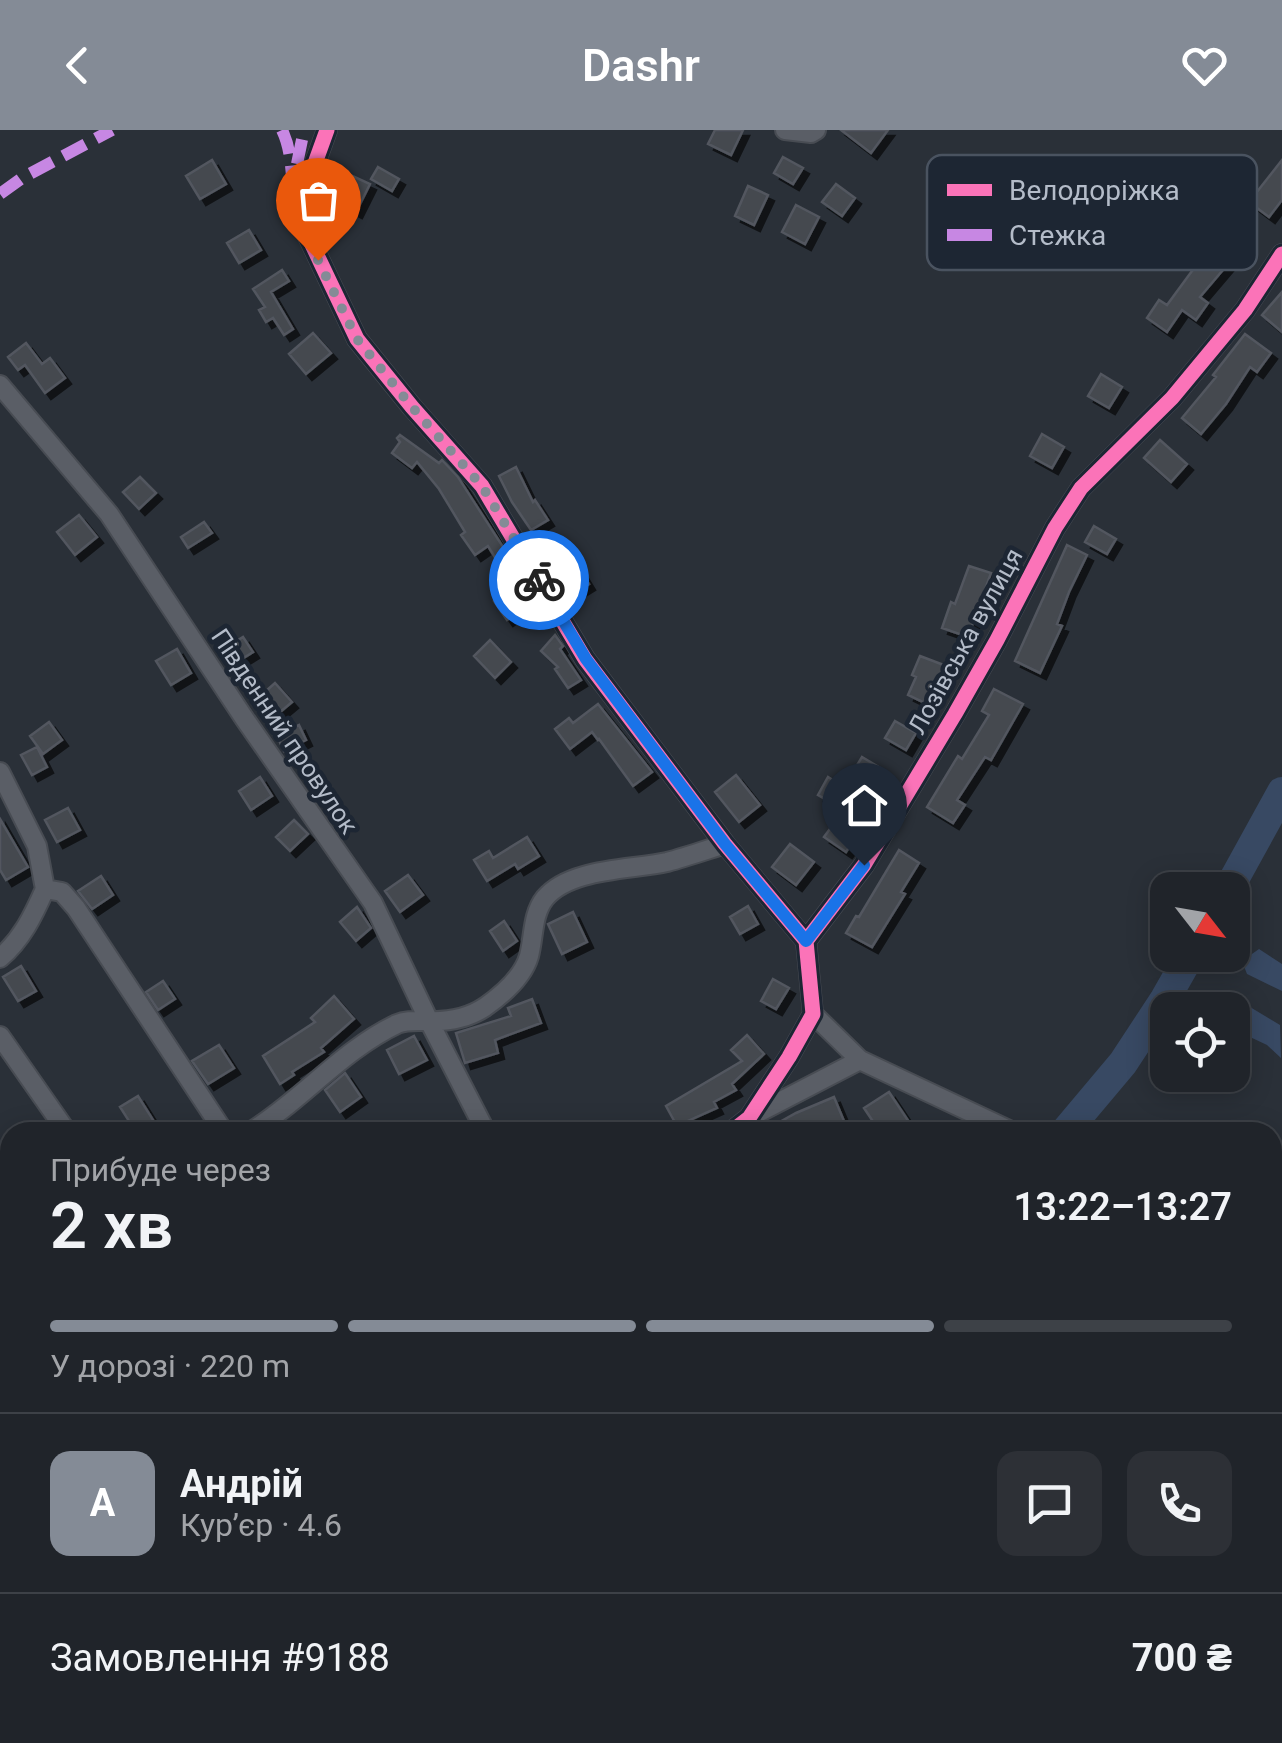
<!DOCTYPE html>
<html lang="uk">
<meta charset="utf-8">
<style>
:root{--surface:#20242a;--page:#2d3036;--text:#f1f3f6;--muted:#a2a4a8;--line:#3d4147;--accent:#848b96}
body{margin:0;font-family:Roboto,sans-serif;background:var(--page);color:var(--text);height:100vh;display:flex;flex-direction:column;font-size:38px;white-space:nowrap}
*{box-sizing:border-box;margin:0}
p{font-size:32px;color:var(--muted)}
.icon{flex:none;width:55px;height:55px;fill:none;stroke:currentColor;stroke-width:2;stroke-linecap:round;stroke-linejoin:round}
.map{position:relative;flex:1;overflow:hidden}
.details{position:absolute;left:0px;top:992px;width:1282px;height:622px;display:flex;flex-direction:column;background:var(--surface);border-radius:30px 30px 0 0;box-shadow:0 5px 25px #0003,0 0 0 2px var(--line)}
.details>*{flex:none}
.needle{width:65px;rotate:121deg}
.fabs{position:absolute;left:1150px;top:742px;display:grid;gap:20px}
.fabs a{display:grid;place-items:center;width:100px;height:100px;border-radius:20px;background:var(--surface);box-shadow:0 5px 25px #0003,0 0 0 2px var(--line);font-size:50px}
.pin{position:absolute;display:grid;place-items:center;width:85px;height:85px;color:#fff;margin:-102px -42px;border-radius:50% 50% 50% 0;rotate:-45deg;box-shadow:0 0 10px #0007}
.pin .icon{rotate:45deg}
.courier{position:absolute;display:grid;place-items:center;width:100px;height:100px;margin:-50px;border:8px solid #1a73e8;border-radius:50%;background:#fff;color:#222;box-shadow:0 2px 12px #0007}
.headline em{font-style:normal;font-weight:600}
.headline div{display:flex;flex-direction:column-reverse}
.headline{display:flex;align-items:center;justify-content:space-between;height:170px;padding:0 50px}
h1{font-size:65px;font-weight:600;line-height:75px}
.bar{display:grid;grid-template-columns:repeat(4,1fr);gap:15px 10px;align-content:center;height:120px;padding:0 50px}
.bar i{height:12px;border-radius:8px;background:var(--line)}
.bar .current{background:var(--accent)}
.bar p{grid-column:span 4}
.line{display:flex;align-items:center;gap:25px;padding:0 50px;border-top:2px solid var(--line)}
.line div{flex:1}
.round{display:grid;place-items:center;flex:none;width:105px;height:105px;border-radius:20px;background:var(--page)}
header{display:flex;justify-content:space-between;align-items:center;height:130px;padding:0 50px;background:var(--accent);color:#fff;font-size:45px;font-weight:600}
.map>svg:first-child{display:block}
.water{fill:#384963}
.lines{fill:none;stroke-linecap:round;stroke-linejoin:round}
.river{stroke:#384963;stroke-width:30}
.building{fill:#444950;stroke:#52575f;stroke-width:2.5;filter:url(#shadow)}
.street-casing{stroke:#484c53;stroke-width:22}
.street{stroke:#5a5e66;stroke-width:18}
.quiet{stroke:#c787e3;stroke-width:12;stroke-dasharray:25 12;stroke-linecap:butt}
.cycleway-casing{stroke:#1d2633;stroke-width:21}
.cycleway{stroke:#fb73b8;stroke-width:15}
.done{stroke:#848b96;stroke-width:10;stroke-dasharray:0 18}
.route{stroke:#1a73e8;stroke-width:12}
.labels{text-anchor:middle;stroke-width:9;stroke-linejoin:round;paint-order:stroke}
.street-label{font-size:25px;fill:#b4bcc9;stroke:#1d2633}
.key{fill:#1d2633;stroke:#4a5360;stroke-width:2.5}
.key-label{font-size:28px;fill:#b4bcc9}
</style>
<header><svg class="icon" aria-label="back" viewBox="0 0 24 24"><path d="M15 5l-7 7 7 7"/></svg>Dashr<svg class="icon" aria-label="heart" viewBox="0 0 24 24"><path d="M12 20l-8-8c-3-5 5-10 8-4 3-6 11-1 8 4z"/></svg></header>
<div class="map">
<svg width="1282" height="1613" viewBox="0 0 1282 1613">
<defs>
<filter id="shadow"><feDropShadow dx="6" dy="6" stdDeviation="0" flood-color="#0009"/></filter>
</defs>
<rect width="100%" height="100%" fill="#2a3038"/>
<path class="water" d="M 1259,819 L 1282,834 L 1282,861 L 1247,844 L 1242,831 Z
M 1235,868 L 1280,895 L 1281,928 L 1267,915 L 1233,899 L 1232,880 L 1218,880 L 1225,872 Z"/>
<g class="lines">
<path class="river" d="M 1228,760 L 1282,662
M 1065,1002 L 1123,933 L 1165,869 L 1190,825
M 512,1613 L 518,1605"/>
</g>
<path class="building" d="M 715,0 L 743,0 L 731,25 L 708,14 Z
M 841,0 L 888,0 L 871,23 Z
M 783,27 L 803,38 L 793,54 L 774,43 Z
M 212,30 L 226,54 L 200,69 L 186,46 Z
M 1282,30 L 1282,70 L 1269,87 L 1249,72 Z
M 378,37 L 399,49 L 392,61 L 371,49 Z
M 348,44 L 370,54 L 356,82 L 334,71 Z
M 836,54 L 855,68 L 842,86 L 822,72 Z
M 748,56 L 768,65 L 754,95 L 735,86 Z
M 796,75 L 819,87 L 805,114 L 782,102 Z
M 1228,92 L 1250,108 L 1200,167 L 1208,173 L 1196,190 L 1182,180 L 1167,202 L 1147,188 L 1159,170 L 1167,175 Z
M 249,100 L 261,120 L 239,133 L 227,113 Z
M 282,140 L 289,151 L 271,162 L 293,199 L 284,205 L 273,188 L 266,192 L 259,180 L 265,177 L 253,159 Z
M 1282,162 L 1282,202 L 1262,185 Z
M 313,203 L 331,223 L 306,244 L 289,224 Z
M 1245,204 L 1271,223 L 1257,242 L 1250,237 L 1226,274 L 1201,304 L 1182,288 L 1216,247 L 1213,245 Z
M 26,213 L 42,234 L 50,228 L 65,248 L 45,263 L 25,235 L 18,240 L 8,227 Z
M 1101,244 L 1122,257 L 1109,278 L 1088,266 Z
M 1042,304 L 1064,317 L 1052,338 L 1030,326 Z
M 400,305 L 439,333 L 442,330 L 458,347 L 521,445 L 510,452 L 488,416 L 475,425 L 461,405 L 465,402 L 439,359 L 417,332 L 412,338 L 392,323 L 400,312 L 397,308 Z
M 1160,310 L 1187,334 L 1171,352 L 1144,328 Z
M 516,337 L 533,372 L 535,370 L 548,390 L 531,400 L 512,372 L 499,346 Z
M 140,347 L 156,363 L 139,379 L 123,362 Z
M 79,385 L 97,407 L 75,425 L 57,402 Z
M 204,392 L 212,403 L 188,418 L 181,407 Z
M 1094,396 L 1116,409 L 1107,424 L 1085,412 Z
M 1067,415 L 1087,425 L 1069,462 L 1057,494 L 1062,496 L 1040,543 L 1015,531 Z
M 578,436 L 589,454 L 571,465 L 560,448 Z
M 969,436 L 991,443 L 968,507 L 942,498 L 951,472 L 955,474 Z
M 518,454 L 531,473 L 507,490 L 494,471 Z
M 555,505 L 563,516 L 560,519 L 581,550 L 568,558 L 555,539 L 558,537 L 541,521 Z
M 243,507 L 253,522 L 237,532 L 227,517 Z
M 490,510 L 511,532 L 495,548 L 474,526 Z
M 177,519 L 191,543 L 171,555 L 156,531 Z
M 920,526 L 949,537 L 941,557 L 938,556 L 929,575 L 908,565 L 916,547 L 912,545 Z
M 275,553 L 292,572 L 273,588 L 257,569 Z
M 994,559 L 1023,574 L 991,630 L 985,627 L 957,670 L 965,675 L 953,693 L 927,677 L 958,626 L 962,629 L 989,585 L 982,581 Z
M 598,574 L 652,642 L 633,656 L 599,609 L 598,610 L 592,602 L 570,619 L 555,599 L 569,588 L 573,593 Z
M 895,591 L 916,603 L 906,620 L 885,608 Z
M 49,592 L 62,610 L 43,624 L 30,606 Z
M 299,595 L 306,610 L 284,621 L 277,606 Z
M 37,617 L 47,637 L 32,645 L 21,625 Z
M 862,627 L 882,639 L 865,669 L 871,673 L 851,706 L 855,709 L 846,722 L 824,707 L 844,680 L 818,665 L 828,647 L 844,657 Z
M 736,645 L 760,675 L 739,692 L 715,662 Z
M 260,647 L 272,666 L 251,680 L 239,661 Z
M 68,678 L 80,700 L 57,712 L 45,690 Z
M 0,689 L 28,737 L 6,750 L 0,740 Z
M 294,690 L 308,704 L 290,721 L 276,707 Z
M 527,707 L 539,726 L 518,739 L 515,734 L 487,751 L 474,730 L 489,721 L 493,728 Z
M 790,714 L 814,732 L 796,755 L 772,737 Z
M 899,720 L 919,733 L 901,762 L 905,764 L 872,817 L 846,803 L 856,786 L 859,787 Z
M 408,745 L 423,765 L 400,782 L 385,761 Z
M 101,746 L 113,765 L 92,779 L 78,761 Z
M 748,776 L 758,794 L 740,804 L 730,787 Z
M 357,777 L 371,798 L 356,811 L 340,792 Z
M 573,782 L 587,812 L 562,824 L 548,794 Z
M 504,791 L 517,811 L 503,821 L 490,801 Z
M 21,836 L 36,861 L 18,871 L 3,847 Z
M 773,849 L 789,858 L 776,879 L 761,871 Z
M 163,851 L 175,869 L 158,880 L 146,862 Z
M 334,866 L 354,889 L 321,918 L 324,922 L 292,942 L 294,945 L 280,954 L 263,926 L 315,892 L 311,888 Z
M 532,869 L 541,893 L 495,910 L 498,923 L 465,933 L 456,903 L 511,886 L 508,878 Z
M 747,905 L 764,924 L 732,954 L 736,960 L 714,972 L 717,978 L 677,996 L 666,976 L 742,931 L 731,920 Z
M 414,906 L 427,930 L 399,944 L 387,920 Z
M 219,915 L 234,938 L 208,954 L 192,931 Z
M 345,943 L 361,967 L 340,982 L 325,960 Z
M 889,962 L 913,998 L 907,1002 L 880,1002 L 864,978 Z
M 138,966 L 155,993 L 140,1002 L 136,1002 L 120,977 Z
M 834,967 L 844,991 L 815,1002 L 762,1002 L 796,983 Z"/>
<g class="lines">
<defs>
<path id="street" d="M 327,0 L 297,83 L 357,209 L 412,277 L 482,356 L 585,529 L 725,714 L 806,811
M 785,0 L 811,3 L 816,0
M 0,255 L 109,384 L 244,588 L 373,773 L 429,891 L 486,1002
M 0,642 L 37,716 L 45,759
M 45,759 L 62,762 L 76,778 L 224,1002
M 0,828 C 22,809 33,786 45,759
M 813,884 L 860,930 L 1013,1002
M 0,906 L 67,1002
M 754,985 L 860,930
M 250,1002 C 301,971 342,920 397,894 C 406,890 416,891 427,891 C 448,892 467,889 485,877 C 502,865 523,847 529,826 C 534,807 532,784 545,768 C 570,738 631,740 667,732 C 686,727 706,720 725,714
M 731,1002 L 749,988 L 789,927 L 813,884 L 806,811 L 864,735 L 955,584 L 997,510 L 1055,398 L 1081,358 L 1172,268 L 1245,180 L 1282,124
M 0,1109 L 10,1122
M 1272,1126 L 1282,1131
M 1272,1260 L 1282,1238
M 0,1341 L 10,1366
M 1272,1407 L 1282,1429
M 0,1429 L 10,1431
M 0,1462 L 10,1456
M 313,1605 L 313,1613
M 913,1613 L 919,1605"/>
</defs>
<use href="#street" class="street-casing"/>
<use href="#street" class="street"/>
<path class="quiet" d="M 282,0 C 294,25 290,50 296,78
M 297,34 L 304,0
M 0,64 L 22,48 L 112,0"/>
<defs>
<path id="cycleway" d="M 327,0 L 297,83 L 357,209 L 412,277 L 482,356 L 585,529 L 725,714 L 806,811
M 731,1002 L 749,988 L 789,927 L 813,884 L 806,811 L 864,735 L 955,584 L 997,510 L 1055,398 L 1081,358 L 1172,268 L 1245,180 L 1282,124"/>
</defs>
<use href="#cycleway" class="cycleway-casing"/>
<use href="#cycleway" class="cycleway"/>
</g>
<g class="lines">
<path class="done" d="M 318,130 L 357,209 L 412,277 L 482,356 L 539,450"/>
<path class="route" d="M 539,450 L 586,529 L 725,714 L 806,811 L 864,735"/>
</g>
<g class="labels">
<g class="street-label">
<text transform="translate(965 511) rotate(-61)" y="9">Лозівська вулиця</text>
<text transform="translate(285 601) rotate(56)" y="9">Південний провулок</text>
</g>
</g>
<rect x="927" y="25" width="330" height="115" rx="15" class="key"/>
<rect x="947" y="54" width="45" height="12" fill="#fb73b8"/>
<rect x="947" y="99" width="45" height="12" fill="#c787e3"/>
<g class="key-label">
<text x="1009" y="70">Велодоріжка</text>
<text x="1009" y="115">Стежка</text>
</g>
</svg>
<div class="fabs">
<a><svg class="needle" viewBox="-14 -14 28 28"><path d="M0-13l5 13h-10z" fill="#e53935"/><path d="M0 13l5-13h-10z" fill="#a2a4a8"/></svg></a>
<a><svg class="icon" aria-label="locate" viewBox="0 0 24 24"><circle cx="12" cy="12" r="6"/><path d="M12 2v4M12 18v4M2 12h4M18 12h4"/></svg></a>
</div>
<div class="pin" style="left:318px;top:130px;background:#ea580c"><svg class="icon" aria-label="bag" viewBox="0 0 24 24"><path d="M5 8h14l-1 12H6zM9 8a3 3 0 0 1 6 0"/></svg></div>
<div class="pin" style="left:864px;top:735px;background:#1f2937"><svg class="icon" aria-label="home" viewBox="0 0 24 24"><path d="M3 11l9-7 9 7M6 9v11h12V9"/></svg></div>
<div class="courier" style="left:539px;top:450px"><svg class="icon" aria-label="bike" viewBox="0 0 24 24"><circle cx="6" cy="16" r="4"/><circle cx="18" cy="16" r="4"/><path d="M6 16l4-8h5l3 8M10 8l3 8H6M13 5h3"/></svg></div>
<section class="details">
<div class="headline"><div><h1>2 хв</h1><p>Прибуде через</p></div><em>13:22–13:27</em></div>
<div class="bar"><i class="current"></i><i class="current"></i><i class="current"></i><i></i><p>У дорозі · 220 m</p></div>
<div class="line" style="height:180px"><b class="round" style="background:var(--accent);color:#fff">А</b><div><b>Андрій</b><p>Кур’єр · 4.6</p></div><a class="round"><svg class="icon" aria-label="chat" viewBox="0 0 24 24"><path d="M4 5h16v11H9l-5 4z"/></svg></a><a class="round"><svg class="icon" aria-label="phone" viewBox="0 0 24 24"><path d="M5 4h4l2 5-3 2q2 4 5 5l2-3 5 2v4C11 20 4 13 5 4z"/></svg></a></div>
<div class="line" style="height:130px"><div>Замовлення #9188</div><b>700 ₴</b></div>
</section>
</div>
